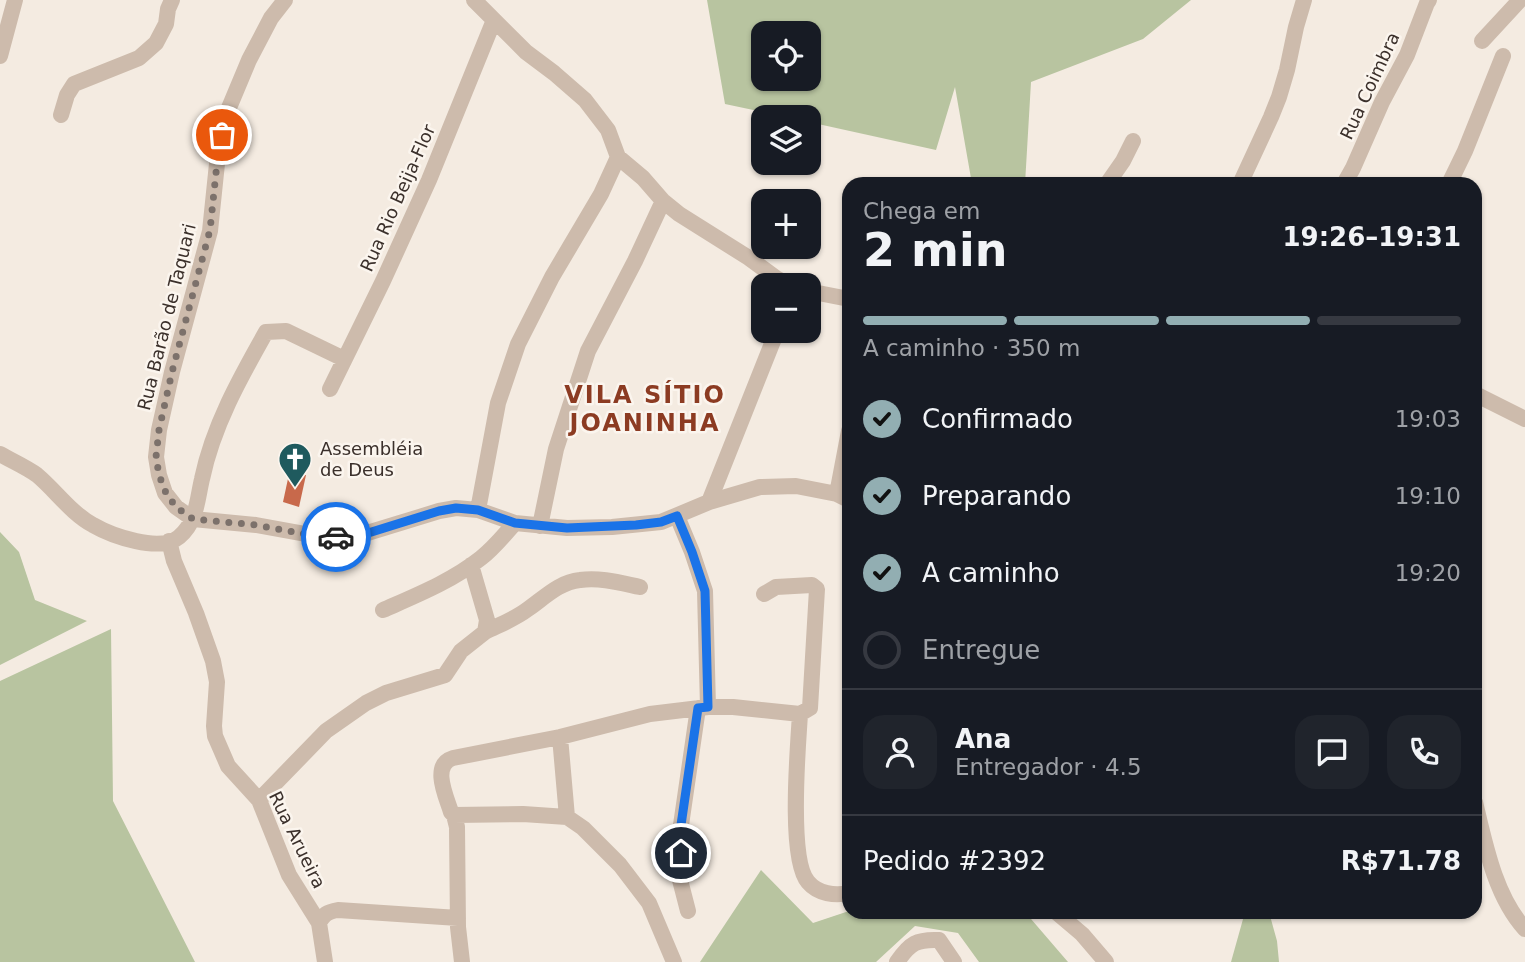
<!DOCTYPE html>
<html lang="pt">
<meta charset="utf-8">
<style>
:root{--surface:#171b24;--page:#20242c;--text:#f1f3f6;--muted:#9ea1a6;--line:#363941;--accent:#92aeb2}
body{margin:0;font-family:"DejaVu Sans",sans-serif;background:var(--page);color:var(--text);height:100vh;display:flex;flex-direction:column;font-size:26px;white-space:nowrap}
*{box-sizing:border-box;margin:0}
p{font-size:23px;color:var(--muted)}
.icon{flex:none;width:38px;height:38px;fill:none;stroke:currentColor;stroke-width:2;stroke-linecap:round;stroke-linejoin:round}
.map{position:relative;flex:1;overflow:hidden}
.side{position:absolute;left:842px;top:177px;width:640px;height:742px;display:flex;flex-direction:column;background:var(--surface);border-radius:21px;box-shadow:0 2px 5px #0004}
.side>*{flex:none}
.tools{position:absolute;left:751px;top:21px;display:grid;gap:14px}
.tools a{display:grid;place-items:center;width:70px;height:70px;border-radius:14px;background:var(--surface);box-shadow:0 2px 5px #0004;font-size:35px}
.pin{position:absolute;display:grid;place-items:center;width:60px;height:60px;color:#fff;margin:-30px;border:4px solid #fff;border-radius:50%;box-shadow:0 2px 7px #0007}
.courier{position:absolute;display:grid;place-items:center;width:70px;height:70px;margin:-35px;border:5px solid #1a73e8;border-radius:50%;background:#fff;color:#222;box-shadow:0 2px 9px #0007}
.headline em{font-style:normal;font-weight:700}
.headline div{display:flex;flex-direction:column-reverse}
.headline{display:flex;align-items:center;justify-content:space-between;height:119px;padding:0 21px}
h1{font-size:46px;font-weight:700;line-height:52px}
.bar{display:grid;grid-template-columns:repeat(4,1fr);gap:10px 7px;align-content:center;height:84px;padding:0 21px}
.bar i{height:9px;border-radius:5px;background:var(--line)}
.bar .selected{background:var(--accent)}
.bar p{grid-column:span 4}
.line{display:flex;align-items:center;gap:18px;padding:0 21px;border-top:2px solid var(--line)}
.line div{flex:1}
.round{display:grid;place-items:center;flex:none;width:74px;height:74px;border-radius:21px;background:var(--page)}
ol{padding:0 21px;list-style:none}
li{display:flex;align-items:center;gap:21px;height:77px}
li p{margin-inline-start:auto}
li .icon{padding:7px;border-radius:50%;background:var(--accent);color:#111;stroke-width:4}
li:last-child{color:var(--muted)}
li i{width:38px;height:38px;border:4px solid var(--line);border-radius:50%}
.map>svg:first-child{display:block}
.green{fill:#b8c4a0;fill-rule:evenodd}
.building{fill:#c8694b}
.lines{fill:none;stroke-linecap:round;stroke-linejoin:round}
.minor{stroke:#cdbbac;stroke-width:16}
.done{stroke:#7c716b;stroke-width:7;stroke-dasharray:0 12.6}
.route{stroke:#1a73e8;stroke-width:9}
.labels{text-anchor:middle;stroke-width:5;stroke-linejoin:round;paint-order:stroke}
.street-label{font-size:18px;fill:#3b302b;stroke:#fbf5ee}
.poi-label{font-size:18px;fill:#3b302b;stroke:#fbf5ee;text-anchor:start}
.district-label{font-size:24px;font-weight:bold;letter-spacing:2px;fill:#8c3b22;stroke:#fbf5ee}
</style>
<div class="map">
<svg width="1525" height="962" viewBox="0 0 1525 962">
<rect width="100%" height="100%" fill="#f4ebe1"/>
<path class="green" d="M 707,0 L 1191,0 L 1143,39 L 1031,82 L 1025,184 L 972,184 L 955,87 L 936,150 L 809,122 L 808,117 L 786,117 L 725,104 ZM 808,33 L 808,79 L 763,79 L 763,33 Z
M 0,532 L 19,552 L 35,600 L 87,621 L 0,665 Z
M 111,629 L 113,801 L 195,962 L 0,962 L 0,681 Z
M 761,870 L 813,923 L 849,911 L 1025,912 L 1068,962 L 979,962 L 958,933 L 915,926 L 876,962 L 700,962 Z
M 1245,912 L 1269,912 L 1277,941 L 1279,962 L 1231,962 Z"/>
<path class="building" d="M 289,474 L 306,475 L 299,507 L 283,502 Z"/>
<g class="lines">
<path class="minor" d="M 474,0 L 526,52 L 554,73 L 585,100 L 608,130 L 618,157 L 643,178 L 663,201 L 679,214 L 749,258 L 776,278 L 789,285
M 1482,41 L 1520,0
M 0,56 L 15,0
M 61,115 L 67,95 L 74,84 L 139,58 L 156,43 L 166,24 L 168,9 L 172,0
M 1107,184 L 1123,161 L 1133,141
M 1240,184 L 1271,117 L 1279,97 L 1287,70 L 1296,27 L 1304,0
M 1344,184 L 1353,168 L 1382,102 L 1407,55 L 1427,3 L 1429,0
M 1449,184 L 1465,151 L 1503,56
M 808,291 L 849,299
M 330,389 L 383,281 L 429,180 L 494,20
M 1475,394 L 1525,419
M 0,454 C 12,461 26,467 37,475 C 56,491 71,513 93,525 C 112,536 160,553 179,537 C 197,522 197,500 202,479 C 213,426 240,378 266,332 L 286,331 L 344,359
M 837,494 L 849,431
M 709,502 L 777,331
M 478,510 L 498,403 L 518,344 L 552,277 L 601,194 L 618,157
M 677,516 L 692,552 L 705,591 L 708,707
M 193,519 L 256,525 L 322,537 L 340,537 L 364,534 L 439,511 L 456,508 L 478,510 L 515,523 L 567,528 L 612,527 L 661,522 L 709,502 L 760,487 L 796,486 L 837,494 L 849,500
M 193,519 L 176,507 L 165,493 L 159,475 L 156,457 L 159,430 L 172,372 L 210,231 L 218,154 L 226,115 L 249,60 L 271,18 L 285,0
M 540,526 L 556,449 L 588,351 L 635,261 L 663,201
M 169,541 L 174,561 L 196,613 L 213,661 L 217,682 L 214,726 L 215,736 L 228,766 L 259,800 L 289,875 L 319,923 L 325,962
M 383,610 C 417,595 452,581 481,558 C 494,548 504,535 515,523
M 485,632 C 499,625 515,619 528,609 C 544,598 559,582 580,580 C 600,577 621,583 640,587
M 800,714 C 798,747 788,859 808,882 C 818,894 835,896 849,893
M 560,737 L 567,817
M 259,800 L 326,731 L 366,703 L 386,693 L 445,675 L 461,651 L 485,632 L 487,620 L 471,565
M 1475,802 C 1485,844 1495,896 1525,929
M 454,815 L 523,814 L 567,817 L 583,828 L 620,865 L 649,903 L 674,962
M 688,911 L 680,880 L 681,825 L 698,708
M 1056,912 L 1082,934 L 1106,962
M 319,923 C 324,914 327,912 338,910 L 458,918
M 462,962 L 458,927 L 457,827 L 454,815 L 451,812 C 446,796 431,765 453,758 L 560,737 L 650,714 L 708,707 L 733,707 L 800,714 L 810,708 L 817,589 L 812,585 L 776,587 L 764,594
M 897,962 C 910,943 917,939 939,940 L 954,962"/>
</g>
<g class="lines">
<path class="done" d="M 222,135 L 218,154 L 210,230 L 172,372 L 159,430 L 156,457 L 159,475 L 166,493 L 176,507 L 193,519 L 256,525 L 322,537 L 336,537"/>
<path class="route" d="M 336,537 L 365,534 L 439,511 L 456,508 L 478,510 L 515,523 L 567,528 L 636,525 L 661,522 L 677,516 L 692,552 L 705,591 L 708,707 L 698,708 L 681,825 L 681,853"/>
</g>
<defs>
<symbol id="church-pin" viewBox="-11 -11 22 30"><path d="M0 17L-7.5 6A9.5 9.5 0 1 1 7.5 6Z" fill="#1f5a5e" stroke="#fbf5ee"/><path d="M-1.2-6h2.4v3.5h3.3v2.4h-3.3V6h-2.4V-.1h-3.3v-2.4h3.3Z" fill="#fff"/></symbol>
</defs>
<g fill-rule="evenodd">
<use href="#church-pin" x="276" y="440" width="38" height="52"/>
</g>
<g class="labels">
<g class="street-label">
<text transform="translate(1370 86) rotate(-65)" y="6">Rua Coimbra</text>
<text transform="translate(398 198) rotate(-66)" y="6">Rua Rio Beija-Flor</text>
<text transform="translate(167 317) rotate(-76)" y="6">Rua Barão de Taquari</text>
<text transform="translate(297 840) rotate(64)" y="6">Rua Arueira</text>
</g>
<g class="poi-label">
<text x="320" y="455">Assembléia<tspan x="320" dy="21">de Deus</tspan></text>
</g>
<g class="district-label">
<text x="645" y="403">VILA SÍTIO<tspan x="645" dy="28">JOANINHA</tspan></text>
</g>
</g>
</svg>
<div class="tools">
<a><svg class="icon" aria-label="locate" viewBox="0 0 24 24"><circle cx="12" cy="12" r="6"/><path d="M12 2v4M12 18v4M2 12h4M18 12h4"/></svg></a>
<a><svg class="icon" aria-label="layers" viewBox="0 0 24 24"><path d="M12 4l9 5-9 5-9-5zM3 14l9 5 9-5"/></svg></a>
<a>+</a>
<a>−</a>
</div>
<div class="pin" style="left:222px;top:135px;background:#ea580c"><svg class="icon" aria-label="bag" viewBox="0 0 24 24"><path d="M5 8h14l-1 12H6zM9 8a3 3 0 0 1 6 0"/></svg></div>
<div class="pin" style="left:681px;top:853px;background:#1f2937"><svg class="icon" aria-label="home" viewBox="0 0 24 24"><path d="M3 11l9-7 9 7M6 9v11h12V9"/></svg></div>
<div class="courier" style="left:336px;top:537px"><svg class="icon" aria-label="car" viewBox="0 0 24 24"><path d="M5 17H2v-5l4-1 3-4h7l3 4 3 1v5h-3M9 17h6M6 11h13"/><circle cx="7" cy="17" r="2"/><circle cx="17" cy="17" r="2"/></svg></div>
<section class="side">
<div class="headline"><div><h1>2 min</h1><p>Chega em</p></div><em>19:26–19:31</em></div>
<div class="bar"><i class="selected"></i><i class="selected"></i><i class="selected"></i><i></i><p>A caminho · 350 m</p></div>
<ol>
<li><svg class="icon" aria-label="check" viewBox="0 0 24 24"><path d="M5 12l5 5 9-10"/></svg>Confirmado<p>19:03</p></li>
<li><svg class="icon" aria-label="check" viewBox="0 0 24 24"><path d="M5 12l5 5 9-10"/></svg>Preparando<p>19:10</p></li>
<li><svg class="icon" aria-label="check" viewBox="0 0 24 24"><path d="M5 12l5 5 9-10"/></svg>A caminho<p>19:20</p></li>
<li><i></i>Entregue</li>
</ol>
<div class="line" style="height:126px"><a class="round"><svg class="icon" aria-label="person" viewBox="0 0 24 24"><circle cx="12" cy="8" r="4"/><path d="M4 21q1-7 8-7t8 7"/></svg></a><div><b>Ana</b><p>Entregador · 4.5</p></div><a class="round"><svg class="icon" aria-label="chat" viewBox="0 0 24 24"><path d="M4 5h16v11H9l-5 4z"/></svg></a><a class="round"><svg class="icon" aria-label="phone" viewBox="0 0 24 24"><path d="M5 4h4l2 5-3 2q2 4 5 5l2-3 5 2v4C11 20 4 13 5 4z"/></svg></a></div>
<div class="line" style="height:91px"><div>Pedido #2392</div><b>R$71.78</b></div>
</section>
</div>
